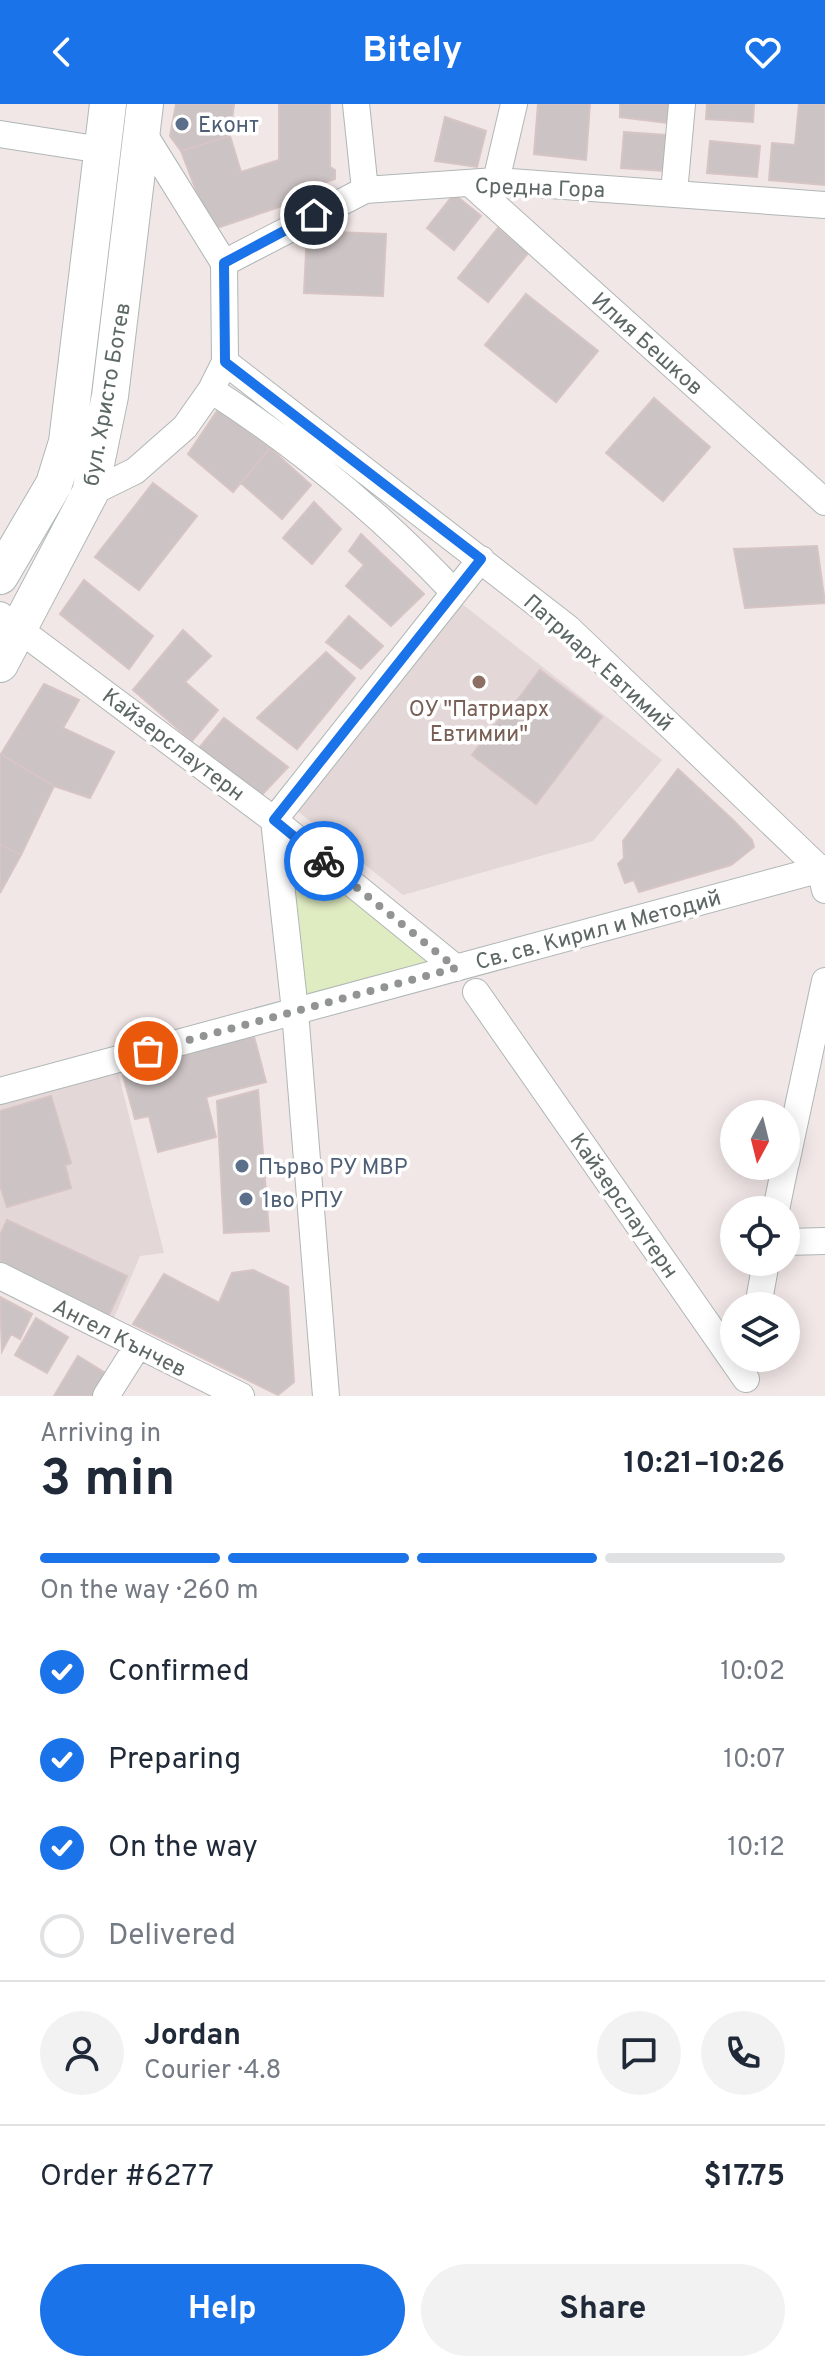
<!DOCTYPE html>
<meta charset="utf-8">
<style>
:root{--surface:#fff;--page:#f2f2f3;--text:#1f2937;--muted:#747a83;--line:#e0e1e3;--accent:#1a73e8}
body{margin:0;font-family:Overpass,sans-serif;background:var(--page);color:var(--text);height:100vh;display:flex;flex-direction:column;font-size:30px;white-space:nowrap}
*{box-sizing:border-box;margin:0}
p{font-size:26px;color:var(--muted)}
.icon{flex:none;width:44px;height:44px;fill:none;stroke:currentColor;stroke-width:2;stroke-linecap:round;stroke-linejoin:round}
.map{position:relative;height:1292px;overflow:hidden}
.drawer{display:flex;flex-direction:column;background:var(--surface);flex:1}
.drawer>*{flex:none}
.needle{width:52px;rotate:187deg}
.fabs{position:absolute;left:720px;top:996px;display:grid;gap:16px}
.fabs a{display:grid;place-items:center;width:80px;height:80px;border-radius:50%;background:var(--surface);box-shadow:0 4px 20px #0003;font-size:40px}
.pin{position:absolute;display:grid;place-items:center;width:68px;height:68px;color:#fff;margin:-34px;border:4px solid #fff;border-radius:50%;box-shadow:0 2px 8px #0007}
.courier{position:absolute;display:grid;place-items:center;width:80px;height:80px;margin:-40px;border:6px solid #1a73e8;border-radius:50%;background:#fff;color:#222;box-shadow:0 2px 10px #0007}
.summary em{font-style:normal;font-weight:700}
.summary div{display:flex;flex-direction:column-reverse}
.summary{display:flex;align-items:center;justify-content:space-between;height:136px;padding:0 40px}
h1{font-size:52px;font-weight:700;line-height:60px}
.bar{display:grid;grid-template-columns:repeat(4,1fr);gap:12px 8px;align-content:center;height:96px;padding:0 40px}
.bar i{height:10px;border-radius:6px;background:var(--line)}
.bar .on{background:var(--accent)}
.bar p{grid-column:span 4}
.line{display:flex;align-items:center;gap:20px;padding:0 40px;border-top:2px solid var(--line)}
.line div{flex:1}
.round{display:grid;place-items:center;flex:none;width:84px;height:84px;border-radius:42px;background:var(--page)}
ol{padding:0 40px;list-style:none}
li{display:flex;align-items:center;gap:24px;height:88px}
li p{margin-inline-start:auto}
li .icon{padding:8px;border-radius:50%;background:var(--accent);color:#fff;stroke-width:4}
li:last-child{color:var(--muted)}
li i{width:44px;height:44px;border:4px solid var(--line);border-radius:50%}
.cta{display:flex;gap:16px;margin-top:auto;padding:16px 40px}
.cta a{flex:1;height:92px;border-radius:48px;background:var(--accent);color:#fff;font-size:32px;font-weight:700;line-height:92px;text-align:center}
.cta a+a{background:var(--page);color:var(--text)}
header{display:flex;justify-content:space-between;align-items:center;height:104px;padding:0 40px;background:var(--accent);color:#fff;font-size:36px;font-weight:700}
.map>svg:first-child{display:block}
.education{fill:#e3d7d7}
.green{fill:#dfebc1}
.building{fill:#ccc3c4;stroke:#d7c4c4;stroke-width:2}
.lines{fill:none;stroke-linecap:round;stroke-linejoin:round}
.minor-casing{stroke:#afb7b6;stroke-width:28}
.secondary-casing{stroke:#aeb8b6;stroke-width:38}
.minor{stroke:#fff;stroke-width:26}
.secondary{stroke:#fff;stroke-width:36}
.done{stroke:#919493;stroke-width:8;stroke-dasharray:0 14.4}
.route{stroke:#1a73e8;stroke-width:10}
.service-dot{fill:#5c6f8a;stroke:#fff;stroke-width:3}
.education-dot{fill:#8d6e63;stroke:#fff;stroke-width:3}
.labels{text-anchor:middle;stroke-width:7;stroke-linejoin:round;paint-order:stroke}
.service-label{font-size:22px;fill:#4e5e75;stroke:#fff;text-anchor:start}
.street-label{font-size:22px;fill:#5d6866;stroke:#fff}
.education-label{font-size:22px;fill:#785e54;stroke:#fff}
</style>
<header><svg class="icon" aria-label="back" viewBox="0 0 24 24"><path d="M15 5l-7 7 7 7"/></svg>Bitely<svg class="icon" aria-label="heart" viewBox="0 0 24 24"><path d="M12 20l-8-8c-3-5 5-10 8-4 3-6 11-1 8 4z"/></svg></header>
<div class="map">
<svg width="825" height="1292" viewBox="0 0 825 1292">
<rect width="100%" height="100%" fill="#f1e7e6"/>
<path class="education" d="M 462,500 L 662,656 L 593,737 L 403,791 L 291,702 Z
M 116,961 L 164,1149 L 140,1152 L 111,1221 L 0,1169 L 0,994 Z"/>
<path class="green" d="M 274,716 L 456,864 L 295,907 Z"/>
<path class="building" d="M 176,0 L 234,0 L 230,32 L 181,47 L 170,32 Z
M 279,0 L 330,0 L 330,63 L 335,66 L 335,75 L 305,85 L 306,94 L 211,126 L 181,47 L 230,32 L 241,68 L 279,56 Z
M 538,0 L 590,0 L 586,56 L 534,50 Z
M 620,0 L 669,0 L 667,19 L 620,13 Z
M 707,0 L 754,0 L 753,18 L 706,15 Z
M 799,0 L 825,0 L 825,81 L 769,76 L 772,39 L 795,41 Z
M 445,13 L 486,27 L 477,63 L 435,57 Z
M 624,28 L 666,31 L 664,67 L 621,64 Z
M 710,37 L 760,42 L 757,73 L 707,69 Z
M 454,90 L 481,112 L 454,146 L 427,124 Z
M 498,124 L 529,148 L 488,198 L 458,174 Z
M 307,127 L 386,130 L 383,192 L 304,189 Z
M 526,190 L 598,247 L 556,298 L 485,241 Z
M 654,294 L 710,343 L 663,397 L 606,349 Z
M 219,304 L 270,344 L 233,388 L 188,350 Z
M 270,344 L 311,381 L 282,415 L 241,379 Z
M 153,379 L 197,412 L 139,486 L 95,453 Z
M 314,398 L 341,425 L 312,460 L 283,434 Z
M 361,430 L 424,490 L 391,522 L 346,482 L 364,461 L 349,447 Z
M 817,442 L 825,499 L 745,504 L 734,445 Z
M 84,476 L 153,532 L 129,565 L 60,510 Z
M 349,512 L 383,542 L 361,565 L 326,538 Z
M 183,526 L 211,552 L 185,578 L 218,606 L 192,637 L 133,586 Z
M 326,548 L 355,574 L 297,645 L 257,614 Z
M 540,566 L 602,613 L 536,700 L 472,651 L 505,608 L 512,613 L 520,602 L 516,598 Z
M 44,580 L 79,596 L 63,624 L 114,648 L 90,694 L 54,682 L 1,650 Z
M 224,614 L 288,663 L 260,693 L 198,645 Z
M 0,650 L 54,682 L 21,751 L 0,740 Z
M 678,665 L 733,716 L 752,736 L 754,743 L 731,761 L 639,788 L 634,776 L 625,779 L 618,760 L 624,754 L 623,737 Z
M 0,740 L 21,751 L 0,789 Z
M 253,929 L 266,978 L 206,993 L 216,1033 L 158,1048 L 149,1012 L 135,1015 L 121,964 Z
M 258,986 L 269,1127 L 224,1129 L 217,997 Z
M 51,992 L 71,1059 L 65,1061 L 71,1084 L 7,1103 L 0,1081 L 0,1007 Z
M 7,1116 L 127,1172 L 107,1215 L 0,1165 L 0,1131 Z
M 253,1166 L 288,1183 L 294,1278 L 278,1291 L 133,1220 L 164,1170 L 219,1199 L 232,1169 Z
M 0,1193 L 32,1210 L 20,1235 L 11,1230 L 2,1247 Z
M 36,1214 L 68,1233 L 47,1269 L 15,1251 Z
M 78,1252 L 112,1273 L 100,1292 L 54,1292 Z"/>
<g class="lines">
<defs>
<path id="minor" d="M 356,0 L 365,86
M 0,30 L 102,46
M 496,77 L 514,0
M 471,80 L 825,398
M 674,89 L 682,0
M 224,159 L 365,86 L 496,77 L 825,101
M 225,258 L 568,524 L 820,765 L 825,786
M 211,286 C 300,343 381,411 453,487
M 90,389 L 135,367 L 185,323 L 211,286 L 225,258 L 224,159 L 142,27
M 0,511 L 274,716 L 456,864
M 476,888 L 746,1275
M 0,987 L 825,764
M 786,1059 L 825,877
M 776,1106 L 785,1062
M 786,1138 L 825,1137
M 0,1172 L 241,1292
M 758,1202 L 766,1158
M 106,1292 L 137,1243
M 326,1292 L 295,907 L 274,716 L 481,455"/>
<path id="secondary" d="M 0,472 L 54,380 L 67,338 L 108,0
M 0,560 L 90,389 L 110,292 L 145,0"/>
</defs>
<use href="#minor" class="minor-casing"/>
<use href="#secondary" class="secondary-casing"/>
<use href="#minor" class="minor"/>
<use href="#secondary" class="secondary"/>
</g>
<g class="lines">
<path class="done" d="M 148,947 L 456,864 L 324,757"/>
<path class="route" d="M 314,111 L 224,159 L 225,258 L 481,455 L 274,716 L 324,757"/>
</g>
<g class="service-dot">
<circle cx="182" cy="20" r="8"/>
<circle cx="242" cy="1062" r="8"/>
<circle cx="246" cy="1095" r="8"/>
</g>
<circle class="education-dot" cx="479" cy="578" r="8"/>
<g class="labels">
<g class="service-label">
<text x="198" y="28">Еконт</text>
<text x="258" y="1070">Първо РУ МВР</text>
<text x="262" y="1103">1во РПУ</text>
</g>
<g class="street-label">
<text transform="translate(540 83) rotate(2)" y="8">Средна Гора</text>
<text transform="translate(648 239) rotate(42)" y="8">Илия Бешков</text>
<text transform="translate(106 290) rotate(-80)" y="8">бул. Христо Ботев</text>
<text transform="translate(599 558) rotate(42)" y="8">Патриарх Евтимий</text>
<text transform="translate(174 640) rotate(37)" y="8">Кайзерслаутерн</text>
<text transform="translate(598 825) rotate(-15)" y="8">Св. св. Кирил и Методий</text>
<text transform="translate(625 1101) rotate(55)" y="8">Кайзерслаутерн</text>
<text transform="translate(120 1233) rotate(27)" y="8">Ангел Кънчев</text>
</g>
<g class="education-label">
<text x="479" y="612">ОУ "Патриарх<tspan x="479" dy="25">Евтимии"</tspan></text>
</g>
</g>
</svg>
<div class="fabs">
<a><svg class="needle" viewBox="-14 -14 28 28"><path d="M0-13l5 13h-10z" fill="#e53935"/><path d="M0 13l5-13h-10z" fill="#747a83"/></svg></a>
<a><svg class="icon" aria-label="locate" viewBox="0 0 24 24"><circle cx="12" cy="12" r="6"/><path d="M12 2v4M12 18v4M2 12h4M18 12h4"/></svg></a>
<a><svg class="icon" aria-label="layers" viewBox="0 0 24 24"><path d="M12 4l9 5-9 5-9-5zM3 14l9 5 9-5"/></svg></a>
</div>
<div class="pin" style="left:148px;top:947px;background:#ea580c"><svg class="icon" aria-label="bag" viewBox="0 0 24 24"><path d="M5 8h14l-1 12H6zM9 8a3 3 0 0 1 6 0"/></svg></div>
<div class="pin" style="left:314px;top:111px;background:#1f2937"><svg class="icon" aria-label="home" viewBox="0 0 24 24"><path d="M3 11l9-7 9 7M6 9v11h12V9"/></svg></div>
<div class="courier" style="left:324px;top:757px"><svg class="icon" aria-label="bike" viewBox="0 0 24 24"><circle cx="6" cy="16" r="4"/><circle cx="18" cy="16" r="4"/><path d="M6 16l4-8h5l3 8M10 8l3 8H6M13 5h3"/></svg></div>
</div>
<section class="drawer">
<div class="summary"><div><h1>3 min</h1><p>Arriving in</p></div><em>10:21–10:26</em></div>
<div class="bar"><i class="on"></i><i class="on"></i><i class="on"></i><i></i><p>On the way · 260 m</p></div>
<ol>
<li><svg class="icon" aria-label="check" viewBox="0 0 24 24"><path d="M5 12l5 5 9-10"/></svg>Confirmed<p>10:02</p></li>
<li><svg class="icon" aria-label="check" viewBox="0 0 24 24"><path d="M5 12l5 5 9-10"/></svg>Preparing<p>10:07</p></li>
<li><svg class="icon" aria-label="check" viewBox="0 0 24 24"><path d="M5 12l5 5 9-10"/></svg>On the way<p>10:12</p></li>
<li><i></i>Delivered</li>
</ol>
<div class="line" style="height:144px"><a class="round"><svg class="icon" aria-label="person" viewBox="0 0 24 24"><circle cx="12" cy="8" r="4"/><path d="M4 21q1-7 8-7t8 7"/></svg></a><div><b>Jordan</b><p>Courier · 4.8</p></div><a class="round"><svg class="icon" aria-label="chat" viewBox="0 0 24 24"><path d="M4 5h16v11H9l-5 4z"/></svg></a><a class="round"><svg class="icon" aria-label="phone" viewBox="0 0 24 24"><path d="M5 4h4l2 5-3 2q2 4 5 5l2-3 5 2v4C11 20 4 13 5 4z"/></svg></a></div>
<div class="line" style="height:104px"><div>Order #6277</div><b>$17.75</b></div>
<div class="cta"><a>Help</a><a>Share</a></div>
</section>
